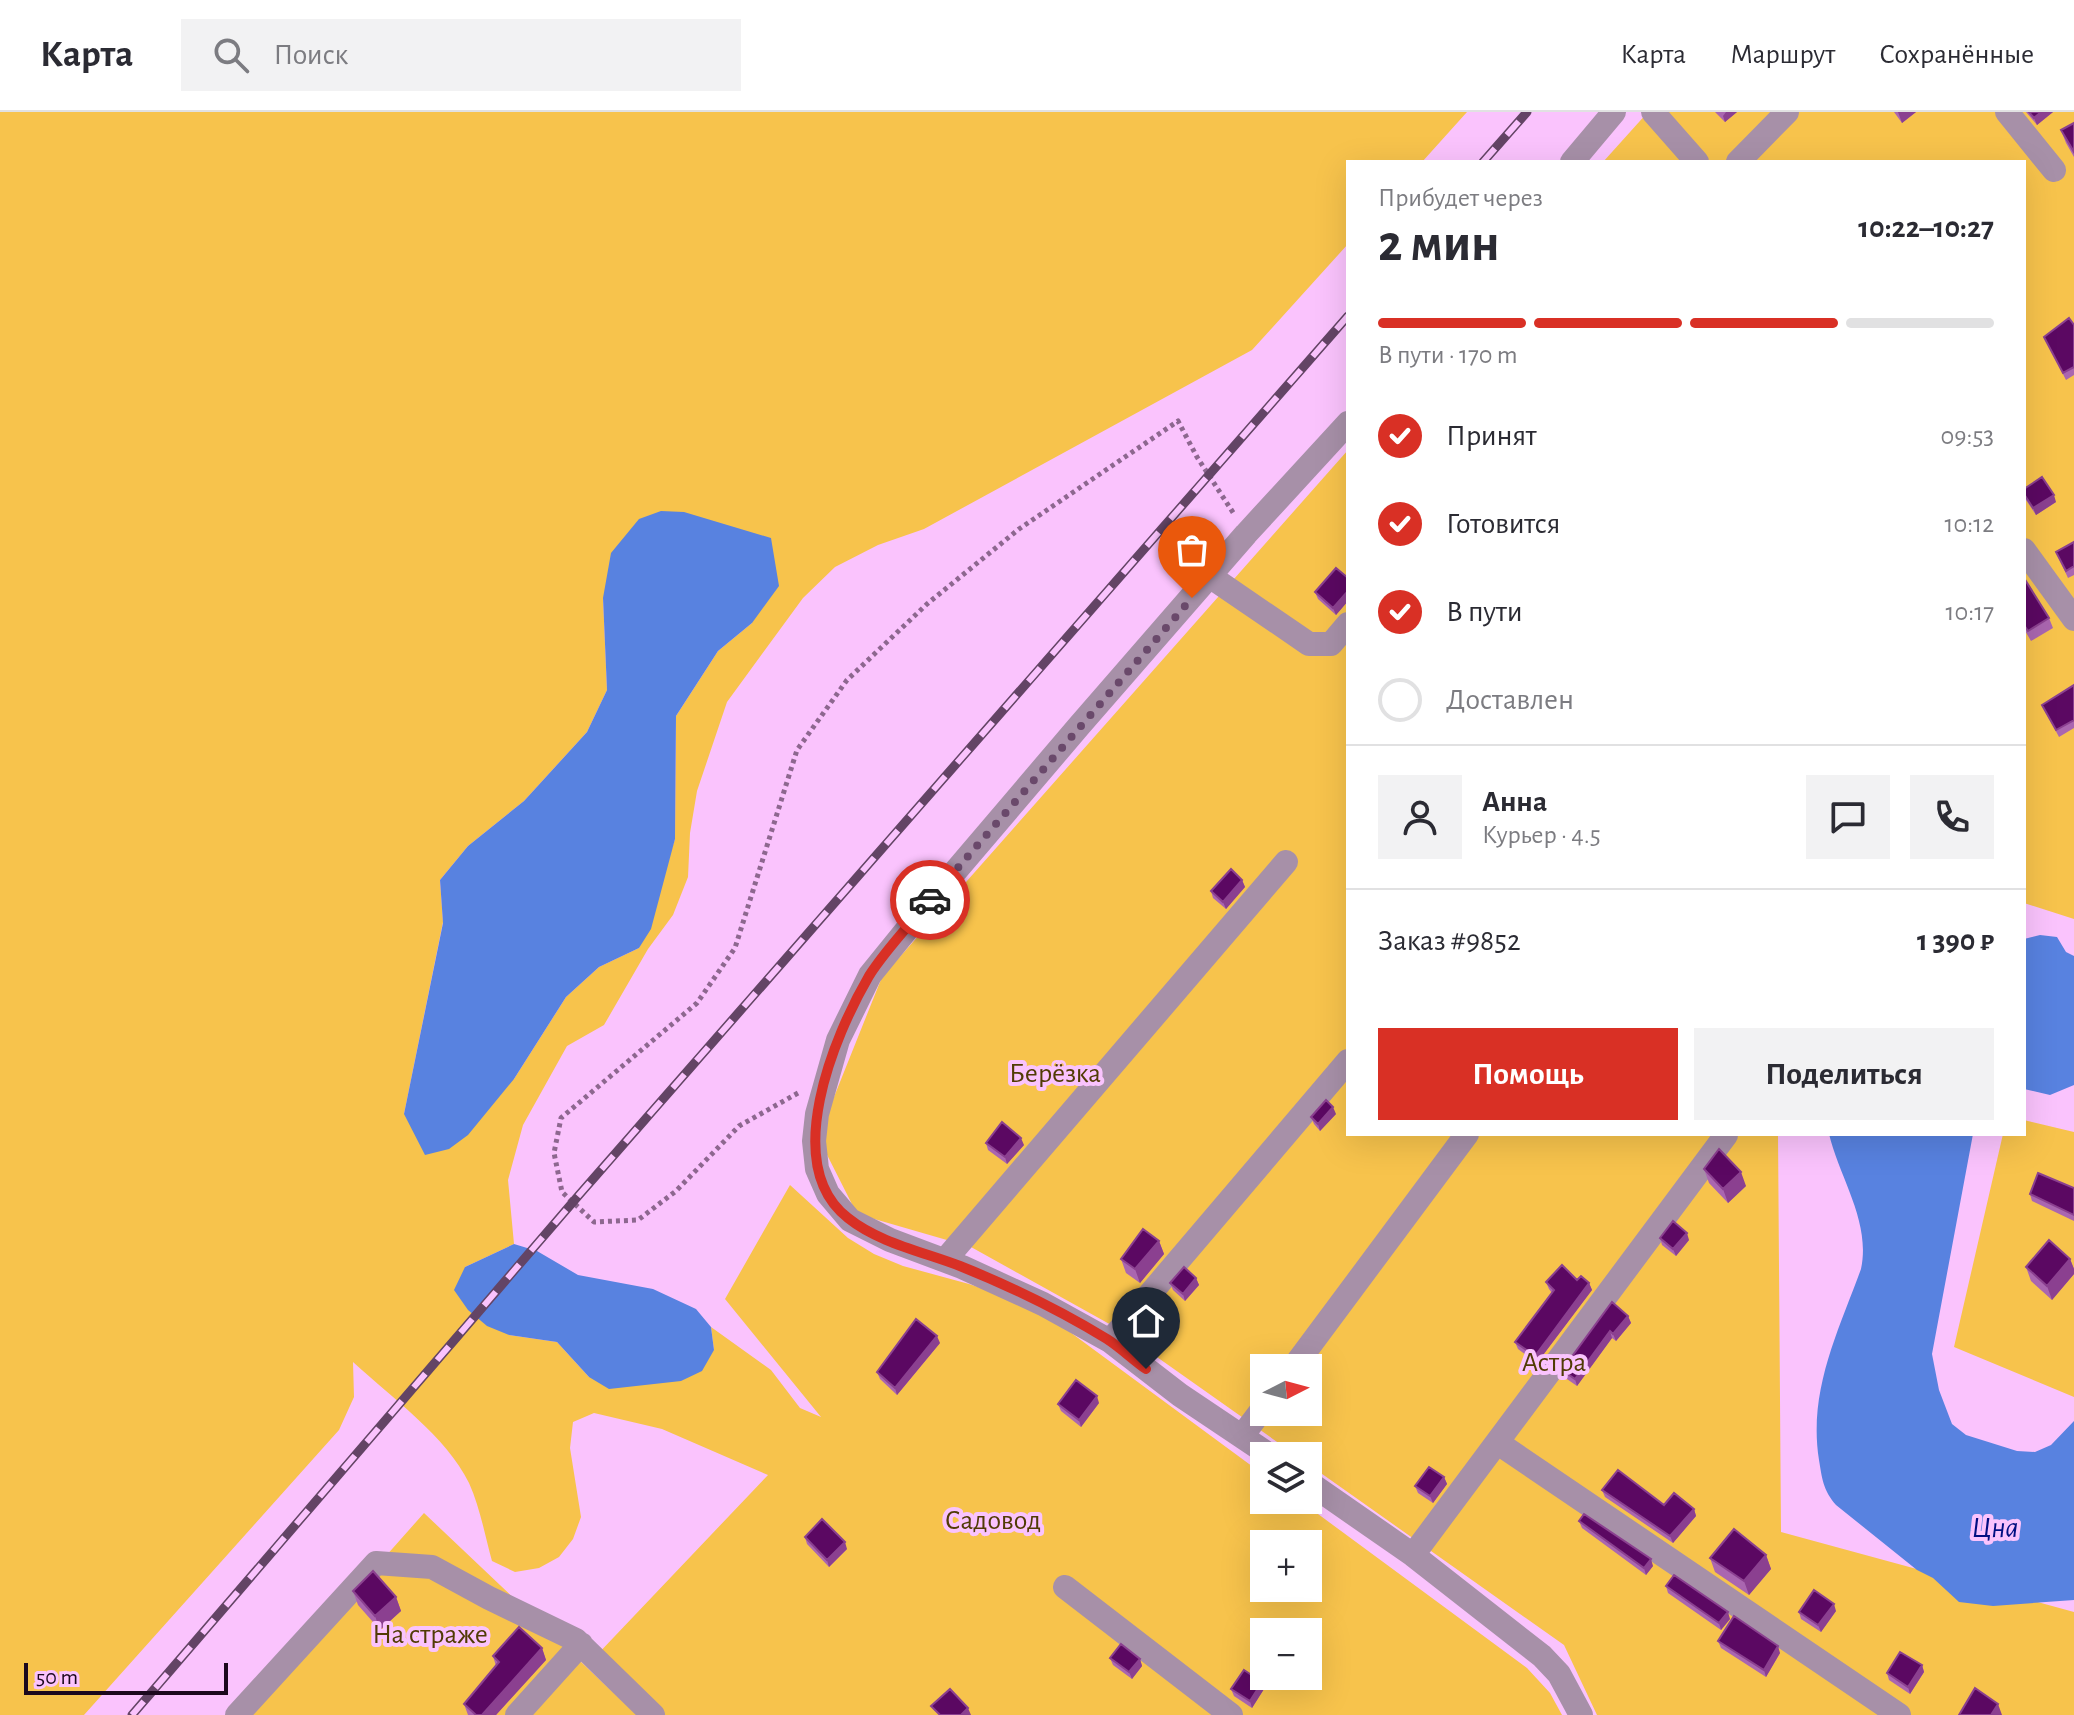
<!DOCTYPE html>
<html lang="ru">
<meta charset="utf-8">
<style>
:root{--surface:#fff;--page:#f2f2f3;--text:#2b2b33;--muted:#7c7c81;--line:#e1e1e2;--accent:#d93025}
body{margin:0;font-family:"Alegreya Sans",sans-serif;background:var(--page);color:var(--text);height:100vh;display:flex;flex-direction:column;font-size:30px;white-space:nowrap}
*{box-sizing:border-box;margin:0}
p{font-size:26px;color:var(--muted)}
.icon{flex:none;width:44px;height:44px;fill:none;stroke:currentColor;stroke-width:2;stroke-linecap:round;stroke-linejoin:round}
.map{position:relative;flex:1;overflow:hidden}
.details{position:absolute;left:1346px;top:48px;width:680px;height:976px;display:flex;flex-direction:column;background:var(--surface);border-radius:0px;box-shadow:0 8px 32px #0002}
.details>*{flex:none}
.needle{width:52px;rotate:84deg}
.fabs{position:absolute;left:1250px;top:1242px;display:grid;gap:16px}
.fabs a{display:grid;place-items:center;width:72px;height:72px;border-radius:0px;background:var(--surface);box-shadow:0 8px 32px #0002;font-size:40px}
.scale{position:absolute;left:24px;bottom:20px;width:204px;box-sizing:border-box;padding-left:8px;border:4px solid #1c081d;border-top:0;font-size:22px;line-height:28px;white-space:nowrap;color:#1c081d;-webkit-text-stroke:6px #fac3fd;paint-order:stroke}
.pin{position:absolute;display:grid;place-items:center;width:68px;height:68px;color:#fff;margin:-82px -34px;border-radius:50% 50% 50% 0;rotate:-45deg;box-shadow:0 0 8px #0007}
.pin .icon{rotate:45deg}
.courier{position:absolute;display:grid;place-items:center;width:80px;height:80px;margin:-40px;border:6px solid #d93025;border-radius:50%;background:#fff;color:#222;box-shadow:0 2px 10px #0007}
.head em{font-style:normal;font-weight:700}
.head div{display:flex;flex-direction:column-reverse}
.head{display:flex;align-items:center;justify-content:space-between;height:136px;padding:0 32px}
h1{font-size:52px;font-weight:700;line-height:60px}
.bar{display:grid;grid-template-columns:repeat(4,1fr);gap:12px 8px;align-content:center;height:96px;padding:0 32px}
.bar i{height:10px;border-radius:6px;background:var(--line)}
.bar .active{background:var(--accent)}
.bar p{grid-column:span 4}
.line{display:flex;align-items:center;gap:20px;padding:0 32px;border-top:2px solid var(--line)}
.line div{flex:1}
.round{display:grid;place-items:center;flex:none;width:84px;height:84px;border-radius:0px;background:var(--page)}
ol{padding:0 32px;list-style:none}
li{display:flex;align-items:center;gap:24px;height:88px}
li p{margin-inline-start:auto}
li .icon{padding:8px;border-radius:50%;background:var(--accent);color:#fff;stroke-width:4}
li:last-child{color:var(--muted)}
li i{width:44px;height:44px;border:4px solid var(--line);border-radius:50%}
.button{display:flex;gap:16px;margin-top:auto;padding:16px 32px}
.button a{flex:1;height:92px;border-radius:0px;background:var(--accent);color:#fff;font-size:32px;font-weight:700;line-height:92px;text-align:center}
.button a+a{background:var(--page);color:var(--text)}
header{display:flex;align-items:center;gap:48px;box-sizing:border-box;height:112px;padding:0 40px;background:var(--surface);border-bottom:2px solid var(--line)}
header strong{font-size:38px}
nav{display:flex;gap:44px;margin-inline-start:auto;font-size:28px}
.search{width:560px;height:72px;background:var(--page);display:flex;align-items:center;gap:20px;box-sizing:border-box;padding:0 28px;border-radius:0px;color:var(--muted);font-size:30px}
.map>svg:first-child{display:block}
.green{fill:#f7c34c;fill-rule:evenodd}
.water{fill:#5882e0}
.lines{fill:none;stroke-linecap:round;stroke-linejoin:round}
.path{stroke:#8d678f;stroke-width:5;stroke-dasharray:4 4;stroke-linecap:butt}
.minor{stroke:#a790a8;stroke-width:24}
.rail-casing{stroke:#634465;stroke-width:9}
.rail{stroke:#fac3fd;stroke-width:6;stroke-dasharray:18;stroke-linecap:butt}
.wall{fill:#aa66b0}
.shaded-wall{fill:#8b4090}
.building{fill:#5b0862;stroke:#8b4090;stroke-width:2}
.done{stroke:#6a496b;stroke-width:8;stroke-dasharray:0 14.4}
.route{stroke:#d93025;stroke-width:10}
.labels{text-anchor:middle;stroke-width:8;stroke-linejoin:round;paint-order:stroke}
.park-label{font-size:28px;fill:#513b05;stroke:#fac3fd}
.water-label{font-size:30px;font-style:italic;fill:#010f82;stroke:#fac3fd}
</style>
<header>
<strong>Карта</strong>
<div class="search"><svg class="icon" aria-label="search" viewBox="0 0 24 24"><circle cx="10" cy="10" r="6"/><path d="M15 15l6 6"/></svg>Поиск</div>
<nav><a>Карта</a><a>Маршрут</a><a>Сохранённые</a></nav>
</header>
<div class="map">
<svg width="2074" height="1603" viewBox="0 0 2074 1603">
<rect width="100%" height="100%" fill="#fac3fd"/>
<path class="green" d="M 0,0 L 1467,0 L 1422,50 L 1348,50 L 1348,132 L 1252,238 L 924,417 L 878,433 L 835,455 L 803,486 L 727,590 L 697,679 L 690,721 L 688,765 L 673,803 L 648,837 L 604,913 L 567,934 L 523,1013 L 508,1068 L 514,1132 L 465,1155 L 509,1223 L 557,1230 L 589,1265 L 714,1238 L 711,1215 L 771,1258 L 800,1296 L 821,1305 L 725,1187 L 790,1073 L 848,1126 L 874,1142 L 903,1154 L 969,1172 L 1036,1195 L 1264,1363 L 1264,1388 L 1299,1388 L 1527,1556 L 1550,1581 L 1562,1603 L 659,1603 L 595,1545 L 768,1363 L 662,1317 L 594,1301 L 573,1310 L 570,1336 L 581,1405 L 573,1427 L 559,1445 L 539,1456 L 515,1460 L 492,1449 C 485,1424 480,1395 469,1371 C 446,1324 392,1286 353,1250 L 354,1285 L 339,1318 L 84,1603 L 0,1603 ZM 603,486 L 752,511 L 718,539 L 676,604 L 675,727 L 639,836 L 599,855 L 566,885 L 514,967 L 404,1002 L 443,810 L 440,768 L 468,734 L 524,689 L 587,620 L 607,578 ZM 1264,1432 L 1308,1432 L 1308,1476 L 1264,1476 ZM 1264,1520 L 1308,1520 L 1308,1564 L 1264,1564 Z
M 1648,0 L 2074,0 L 2074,807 L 2024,791 L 2024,50 L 1603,50 Z
M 1348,338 L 1348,1022 L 1778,1022 L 1781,1420 L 2074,1500 L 2074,1603 L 1597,1603 L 1564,1533 L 1308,1352 L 1308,1344 L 1297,1344 L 1113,1214 L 971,1135 L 857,1102 L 818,1025 L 882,865 ZM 1264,1256 L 1308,1256 L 1308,1300 L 1264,1300 Z
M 2024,1008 L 2074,1020 L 2074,1285 L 1954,1235 L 2003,1022 L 2024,1022 Z
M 424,1401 L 637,1603 L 245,1603 Z"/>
<path class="water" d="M 661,399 L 684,400 L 771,426 L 779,474 L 752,511 L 718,539 L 676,604 L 675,727 L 651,817 L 639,836 L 599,855 L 566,885 L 514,967 L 468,1023 L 449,1037 L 425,1043 L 404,1002 L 443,811 L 440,768 L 468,734 L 524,689 L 587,620 L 607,578 L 603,486 L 611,441 L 639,407 Z
M 2040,823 L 2057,825 L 2066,840 L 2074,844 L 2074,973 L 2050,983 L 2024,977 L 2024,827 Z
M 1829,1022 L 1973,1022 L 1932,1242 L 1939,1278 L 1952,1312 L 1966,1323 L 2017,1339 L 2035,1340 L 2051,1333 L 2074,1309 L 2074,1488 L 1993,1494 L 1959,1490 L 1933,1466 L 1917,1458 L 1836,1393 C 1823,1378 1822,1366 1819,1348 C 1808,1279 1838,1220 1861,1157 C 1871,1110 1840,1067 1829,1022 Z
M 514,1132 L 537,1139 L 578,1163 L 653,1177 L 696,1197 L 711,1215 L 714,1238 L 702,1259 L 681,1269 L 609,1277 L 589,1265 L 557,1230 L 509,1223 L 487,1214 L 468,1198 L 454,1178 L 465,1155 Z"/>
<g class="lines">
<path class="path" d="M 798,981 L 739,1014 L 676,1079 L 638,1108 L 594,1110 L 562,1080 L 554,1041 L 561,1006 L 697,891 L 735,836 L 797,638 L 847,568 L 927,492 L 1019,417 L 1178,309 L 1197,345 L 1234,402"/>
<path class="minor" d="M 1653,0 L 1697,50
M 2007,0 L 2054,58
M 1572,50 L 1614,0
M 1738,50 L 1787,0
M 2024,438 L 2074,507
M 1211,465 L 1309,532 L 1331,532 L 1348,512
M 945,1148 L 1286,750
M 1110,1229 L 1348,949
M 1293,1256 L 1467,1022
M 1242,1324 L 1264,1295
M 1498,1331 L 1899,1603
M 1271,1344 L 1180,1283 L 1110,1229 L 1043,1192 L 962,1155 L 890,1128 L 850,1108 L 828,1082 L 817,1057 L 814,1029 L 817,1002 L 838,928 L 870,863 L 930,789 L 1079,614 L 1246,422 L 1348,311
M 1308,1370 L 1413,1443 L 1542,1544 L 1559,1562 L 1581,1603
M 1413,1443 L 1726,1023
M 1065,1475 L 1231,1603
M 237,1603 L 376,1451 L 432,1455 L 489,1486 L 576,1528 L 653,1603
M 517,1603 L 581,1532"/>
<defs>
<path id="rail" d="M 1483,50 L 1527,0
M 132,1603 L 579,1083 L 1348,204"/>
</defs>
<use href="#rail" class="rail-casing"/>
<use href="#rail" class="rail"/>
</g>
<path class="wall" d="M 1715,0 L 1737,0 L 1725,10 Z
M 1894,0 L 1916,0 L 1902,11 Z
M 2026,0 L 2053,0 L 2037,13 Z
M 2074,11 L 2074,45 L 2066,31 L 2061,18 Z
M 2074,213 L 2074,263 L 2066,268 L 2044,225 Z
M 2024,377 L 2056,390 L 2036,403 L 2024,385 Z
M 2074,430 L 2074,463 L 2068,466 L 2056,440 Z
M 1348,466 L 1348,489 L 1336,503 L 1318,487 L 1315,480 Z
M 2024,466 L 2049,506 L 2053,516 L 2031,529 L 2024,517 Z
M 2074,573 L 2074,616 L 2059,625 L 2042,593 Z
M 1242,768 L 1245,775 L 1226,797 L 1213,786 L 1211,779 Z
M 1336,1002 L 1320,1019 L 1314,1012 L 1311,1005 Z
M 986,1031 L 1024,1033 L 1007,1052 L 988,1038 Z
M 1704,1057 L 1746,1074 L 1728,1091 L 1709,1071 Z
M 2074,1076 L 2074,1109 L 2032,1089 L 2030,1082 Z
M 1660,1126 L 1689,1128 L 1676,1144 L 1662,1133 Z
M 1159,1129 L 1164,1142 L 1140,1171 L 1126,1161 L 1121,1147 Z
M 2070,1147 L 2074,1157 L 2074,1162 L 2052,1188 L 2031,1169 L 2026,1155 Z
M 1196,1166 L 1199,1173 L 1185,1189 L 1173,1178 L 1170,1171 Z
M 1577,1168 L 1589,1171 L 1592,1178 L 1537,1251 L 1518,1237 L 1515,1230 L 1552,1181 L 1549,1177 L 1546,1170 Z
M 1628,1204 L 1631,1211 L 1616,1229 L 1612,1226 L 1577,1274 L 1564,1265 L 1562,1258 Z
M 940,1231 L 897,1283 L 880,1267 L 877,1260 Z
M 1099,1291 L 1081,1315 L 1061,1299 L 1058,1292 Z
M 1444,1365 L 1447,1372 L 1433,1391 L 1418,1381 L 1415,1374 Z
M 1602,1378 L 1664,1393 L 1694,1397 L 1696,1404 L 1673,1431 L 1605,1385 Z
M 1579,1409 L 1653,1454 L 1646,1463 L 1582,1416 Z
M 805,1425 L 847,1437 L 829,1455 L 807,1432 Z
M 1766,1443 L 1771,1457 L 1749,1483 L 1715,1460 L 1710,1446 Z
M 1666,1474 L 1730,1507 L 1721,1518 L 1668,1481 Z
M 353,1479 L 396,1485 L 401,1499 L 380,1518 L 358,1493 Z
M 1836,1499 L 1821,1520 L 1801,1507 L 1799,1500 Z
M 1718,1529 L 1780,1541 L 1766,1565 L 1721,1536 Z
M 542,1536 L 546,1548 L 496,1603 L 468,1603 L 464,1592 L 496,1554 L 493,1544 Z
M 1110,1546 L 1140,1547 L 1142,1554 L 1132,1567 L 1113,1553 Z
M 1922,1553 L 1924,1560 L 1910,1582 L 1889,1568 L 1887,1561 Z
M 1231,1577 L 1264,1577 L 1252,1596 L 1234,1584 Z"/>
<path class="shaded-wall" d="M 1726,0 L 1737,0 L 1725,10 L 1723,4 Z
M 1898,0 L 1916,0 L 1902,11 Z
M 2041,0 L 2053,0 L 2037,13 L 2034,6 Z
M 2054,383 L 2056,390 L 2036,403 L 2033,396 Z
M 1348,479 L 1348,489 L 1336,503 L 1333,496 Z
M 1242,768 L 1245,775 L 1226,797 L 1223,790 Z
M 1333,995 L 1336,1002 L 1320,1019 L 1318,1012 Z
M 1021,1026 L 1024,1033 L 1007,1052 L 1005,1045 Z
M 1741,1060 L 1746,1074 L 1728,1091 L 1723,1077 Z
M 1687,1121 L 1689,1128 L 1676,1144 L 1673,1137 Z
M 1159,1129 L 1164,1142 L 1140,1171 L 1135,1157 Z
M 2070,1147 L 2074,1157 L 2074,1162 L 2052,1188 L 2047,1174 Z
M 1196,1166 L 1199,1173 L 1185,1189 L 1183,1182 Z
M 1589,1171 L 1592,1178 L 1537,1251 L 1535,1244 Z
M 1628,1204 L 1631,1211 L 1616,1229 L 1613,1222 Z
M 1610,1219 L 1612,1226 L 1577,1274 L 1575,1267 Z
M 937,1224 L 940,1231 L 897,1283 L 895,1276 Z
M 1097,1284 L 1099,1291 L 1081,1315 L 1079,1308 Z
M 1444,1365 L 1447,1372 L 1433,1391 L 1430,1384 Z
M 1694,1397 L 1696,1404 L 1673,1431 L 1670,1424 Z
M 845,1430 L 847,1437 L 829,1455 L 827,1448 Z
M 1766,1443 L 1771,1457 L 1749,1483 L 1744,1469 Z
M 1651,1447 L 1653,1454 L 1646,1463 L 1644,1456 Z
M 396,1485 L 401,1499 L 380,1518 L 375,1504 Z
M 1834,1492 L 1836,1499 L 1821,1520 L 1818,1513 Z
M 1728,1500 L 1730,1507 L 1721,1518 L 1719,1511 Z
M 1778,1534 L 1780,1541 L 1766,1565 L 1764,1558 Z
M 542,1536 L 546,1548 L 496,1603 L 482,1603 Z
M 1140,1547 L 1142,1554 L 1132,1567 L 1129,1560 Z
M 1922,1553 L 1924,1560 L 1910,1582 L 1908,1575 Z
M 1262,1570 L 1264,1577 L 1252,1596 L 1250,1589 Z
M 1998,1592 L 2002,1603 L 1991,1603 Z
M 968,1596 L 971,1603 L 961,1603 Z"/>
<path class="building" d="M 2029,0 L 2041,0 L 2034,6 Z
M 2074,11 L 2074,40 L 2061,18 Z
M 2069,206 L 2074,213 L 2074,255 L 2063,261 L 2044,225 Z
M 2042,365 L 2054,383 L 2033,396 L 2024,382 L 2024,377 Z
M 2074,430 L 2074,454 L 2066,459 L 2056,440 Z
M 1336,456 L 1348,466 L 1348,479 L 1333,496 L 1315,480 Z
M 2024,466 L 2049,506 L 2028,519 L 2024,513 Z
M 2074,573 L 2074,608 L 2056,618 L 2042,593 Z
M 1231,757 L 1242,768 L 1223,790 L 1211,779 Z
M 1326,988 L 1333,995 L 1318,1012 L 1311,1005 Z
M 1002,1010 L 1021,1026 L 1005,1045 L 986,1031 Z
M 1719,1037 L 1741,1060 L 1723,1077 L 1704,1057 Z
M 2038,1061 L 2074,1076 L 2074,1103 L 2030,1082 Z
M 1673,1109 L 1687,1121 L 1673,1137 L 1660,1126 Z
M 1143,1117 L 1159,1129 L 1135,1157 L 1121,1147 Z
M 2049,1128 L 2070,1147 L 2047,1174 L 2026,1155 Z
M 1562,1153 L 1577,1168 L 1581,1164 L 1589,1171 L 1535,1244 L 1515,1230 L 1554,1178 L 1546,1170 Z
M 1184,1155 L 1196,1166 L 1183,1182 L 1170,1171 Z
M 1612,1190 L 1628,1204 L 1613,1222 L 1610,1219 L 1575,1267 L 1562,1258 Z
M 916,1207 L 937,1224 L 895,1276 L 877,1260 Z
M 1076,1268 L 1097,1284 L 1079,1308 L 1058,1292 Z
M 1429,1355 L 1444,1365 L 1430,1384 L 1415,1374 Z
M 1618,1358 L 1664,1393 L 1674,1381 L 1694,1397 L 1670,1424 L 1602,1378 Z
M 1584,1402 L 1651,1447 L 1644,1456 L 1579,1409 Z
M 822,1407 L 845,1430 L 827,1448 L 805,1425 Z
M 1734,1417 L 1766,1443 L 1744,1469 L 1710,1446 Z
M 373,1459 L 396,1485 L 375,1504 L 353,1479 Z
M 1674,1463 L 1728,1500 L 1719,1511 L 1666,1474 Z
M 1814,1478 L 1834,1492 L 1818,1513 L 1799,1500 Z
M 1734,1504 L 1778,1534 L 1764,1558 L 1718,1529 Z
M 519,1515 L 542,1536 L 482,1603 L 476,1603 L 464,1592 L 499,1550 L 493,1544 Z
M 1121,1532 L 1140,1547 L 1129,1560 L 1110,1546 Z
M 1900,1540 L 1922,1553 L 1908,1575 L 1887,1561 Z
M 1244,1558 L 1262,1570 L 1250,1589 L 1231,1577 Z
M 1975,1576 L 1998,1592 L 1991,1603 L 1959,1603 Z
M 950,1577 L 968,1596 L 961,1603 L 940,1603 L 931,1594 Z"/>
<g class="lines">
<path class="done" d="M 930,788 L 1192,486"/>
<path class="route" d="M 930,788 C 910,813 886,837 869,864 C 834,924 780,1053 848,1106 C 879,1131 924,1140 960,1154 C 1010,1174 1061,1199 1107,1227 C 1121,1236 1133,1248 1146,1257"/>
</g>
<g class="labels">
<g class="park-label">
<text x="1055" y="970">Берёзка</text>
<text x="1554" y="1259">Астра</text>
<text x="993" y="1417">Садовод</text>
<text x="430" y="1531">На страже</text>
</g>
<g class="water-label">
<text x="1995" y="1425">Цна</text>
</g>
</g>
</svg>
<div class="fabs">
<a><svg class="needle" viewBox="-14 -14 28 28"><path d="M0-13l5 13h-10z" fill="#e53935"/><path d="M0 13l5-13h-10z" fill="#7c7c81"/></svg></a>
<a><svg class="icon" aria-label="layers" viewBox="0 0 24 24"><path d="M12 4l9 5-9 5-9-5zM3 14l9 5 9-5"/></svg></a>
<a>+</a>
<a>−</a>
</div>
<div class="scale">50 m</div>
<div class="pin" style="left:1192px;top:486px;background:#ea580c"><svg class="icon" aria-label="bag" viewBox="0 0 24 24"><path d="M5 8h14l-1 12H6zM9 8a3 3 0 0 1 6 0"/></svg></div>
<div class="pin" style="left:1146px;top:1257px;background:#1f2937"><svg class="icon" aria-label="home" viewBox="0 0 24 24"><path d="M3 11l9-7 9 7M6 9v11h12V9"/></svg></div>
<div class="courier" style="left:930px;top:788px"><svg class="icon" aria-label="car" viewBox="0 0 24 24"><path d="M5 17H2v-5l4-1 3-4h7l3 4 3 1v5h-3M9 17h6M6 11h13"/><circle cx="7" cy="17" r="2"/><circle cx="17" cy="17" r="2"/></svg></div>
<section class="details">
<div class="head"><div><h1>2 мин</h1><p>Прибудет через</p></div><em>10:22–10:27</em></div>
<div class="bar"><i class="active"></i><i class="active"></i><i class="active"></i><i></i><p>В пути · 170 m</p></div>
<ol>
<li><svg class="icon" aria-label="check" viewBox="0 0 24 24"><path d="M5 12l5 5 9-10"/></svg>Принят<p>09:53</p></li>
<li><svg class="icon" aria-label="check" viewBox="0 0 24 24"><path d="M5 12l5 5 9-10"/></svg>Готовится<p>10:12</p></li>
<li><svg class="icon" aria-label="check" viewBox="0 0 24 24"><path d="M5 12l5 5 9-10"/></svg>В пути<p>10:17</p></li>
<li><i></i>Доставлен</li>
</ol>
<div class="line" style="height:144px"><a class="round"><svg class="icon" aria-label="person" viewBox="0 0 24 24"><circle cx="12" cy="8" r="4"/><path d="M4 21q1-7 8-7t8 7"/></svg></a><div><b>Анна</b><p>Курьер · 4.5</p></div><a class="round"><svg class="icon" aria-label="chat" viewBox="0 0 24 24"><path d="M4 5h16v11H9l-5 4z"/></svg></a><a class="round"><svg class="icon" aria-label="phone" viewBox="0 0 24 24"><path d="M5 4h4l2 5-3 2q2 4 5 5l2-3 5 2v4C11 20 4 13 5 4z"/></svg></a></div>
<div class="line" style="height:104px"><div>Заказ #9852</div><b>1 390 ₽</b></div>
<div class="button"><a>Помощь</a><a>Поделиться</a></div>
</section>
</div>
